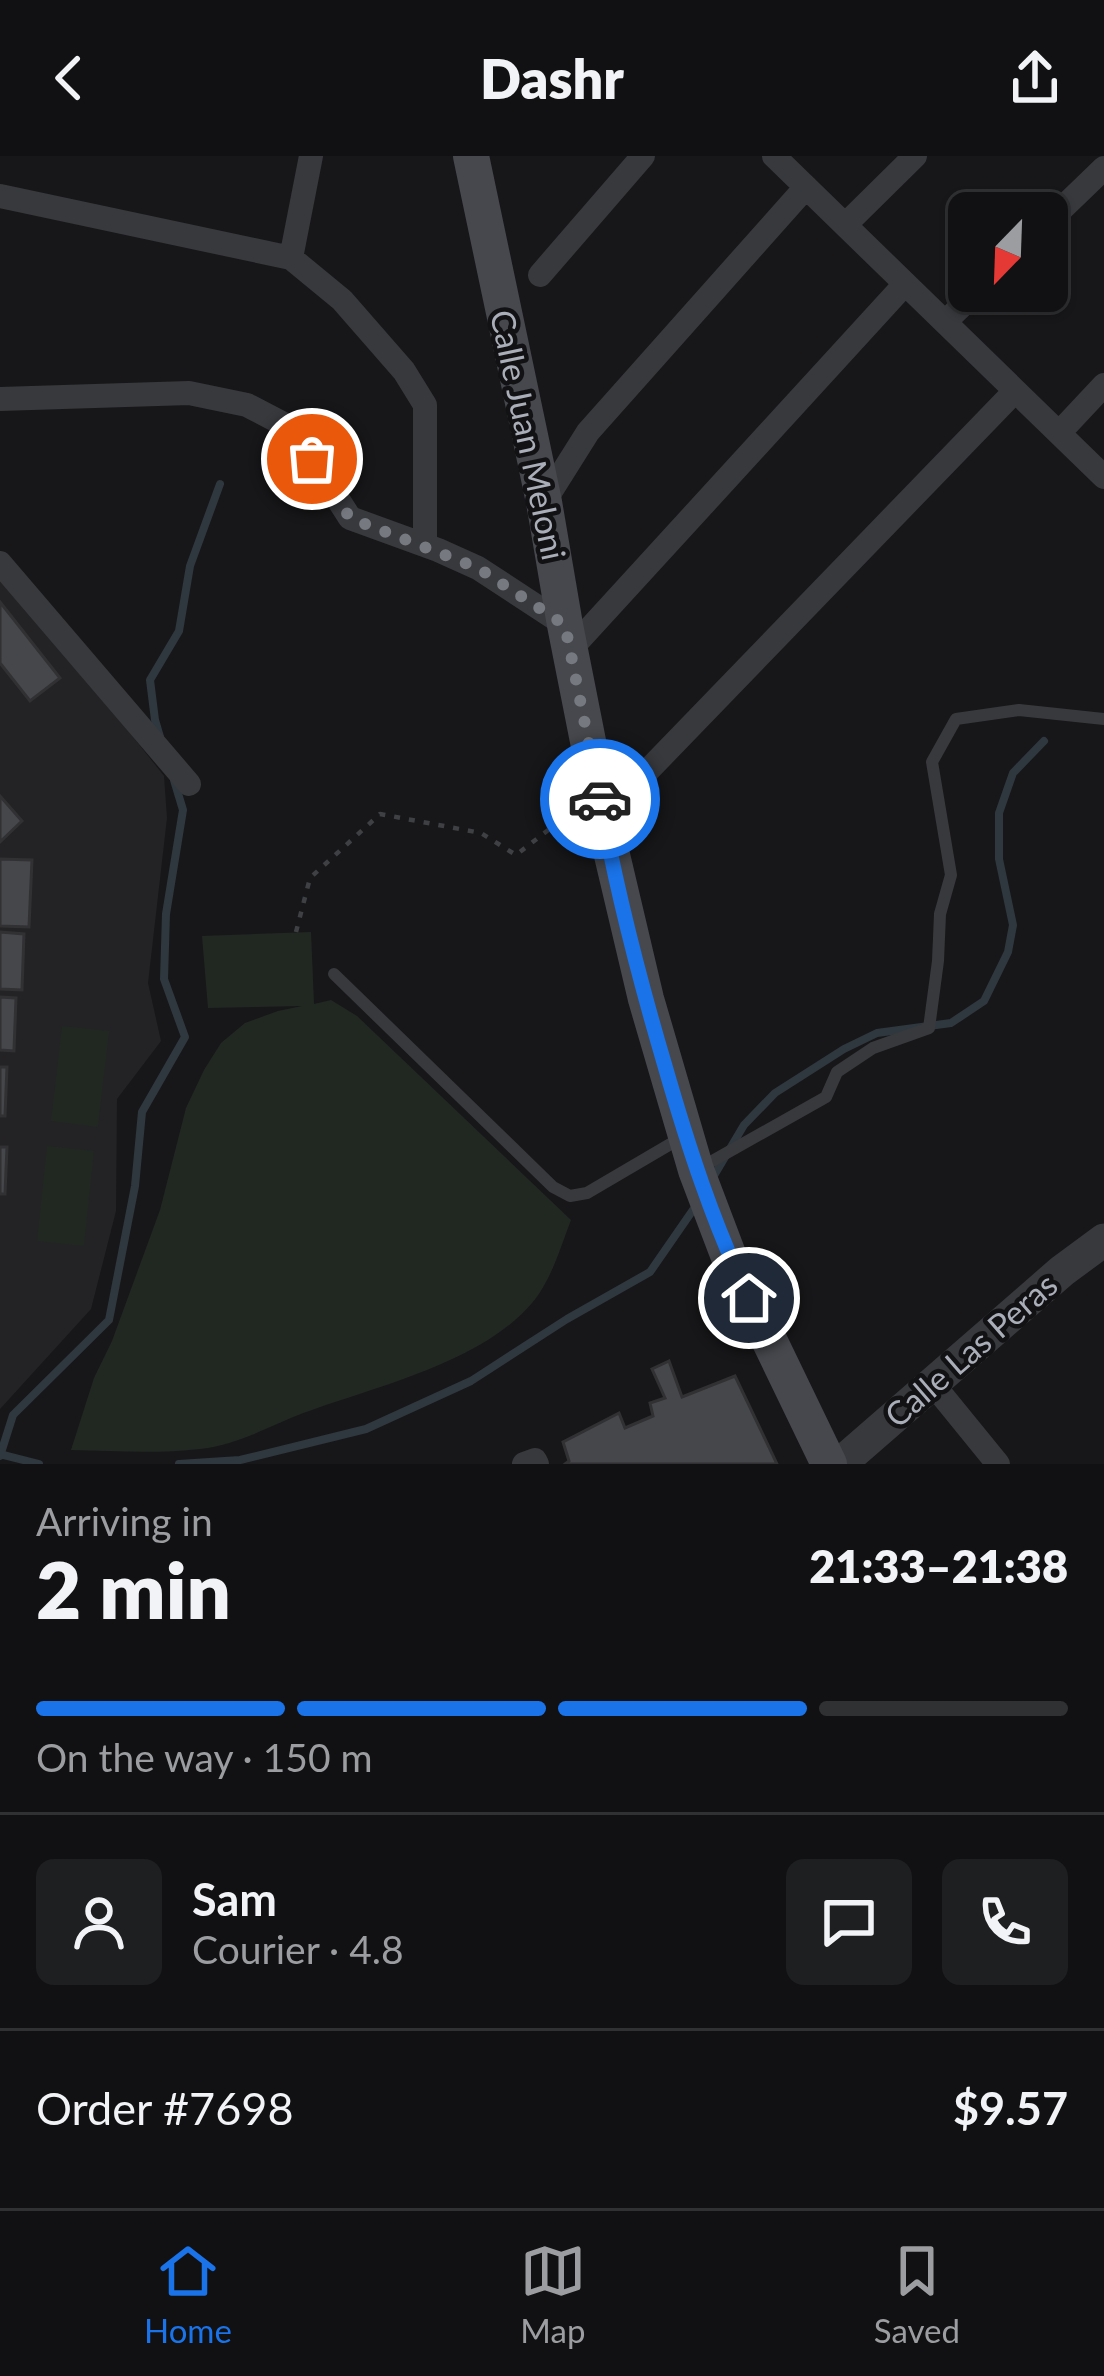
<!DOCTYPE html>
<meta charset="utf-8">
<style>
:root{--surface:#111113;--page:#1e1f21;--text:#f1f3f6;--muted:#9c9da0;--line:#303133;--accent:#1a73e8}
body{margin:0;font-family:Lato,sans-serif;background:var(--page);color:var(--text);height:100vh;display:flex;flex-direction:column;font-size:45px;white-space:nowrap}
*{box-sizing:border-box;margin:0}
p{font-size:39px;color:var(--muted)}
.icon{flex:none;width:66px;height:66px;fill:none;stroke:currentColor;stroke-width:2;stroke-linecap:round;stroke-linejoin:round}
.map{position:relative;height:1308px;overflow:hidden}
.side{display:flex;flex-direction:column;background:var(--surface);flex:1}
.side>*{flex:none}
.needle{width:78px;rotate:203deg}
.fabs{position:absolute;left:948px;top:36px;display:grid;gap:24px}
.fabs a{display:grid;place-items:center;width:120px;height:120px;border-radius:18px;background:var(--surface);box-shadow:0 3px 9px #0004,0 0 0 3px var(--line);font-size:60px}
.pin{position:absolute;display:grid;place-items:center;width:102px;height:102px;color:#fff;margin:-51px;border:6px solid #fff;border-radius:50%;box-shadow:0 3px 12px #0007}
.courier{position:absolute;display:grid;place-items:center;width:120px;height:120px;margin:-60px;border:9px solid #1a73e8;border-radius:50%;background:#fff;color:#222;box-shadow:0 3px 15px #0007}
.summary em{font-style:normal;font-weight:800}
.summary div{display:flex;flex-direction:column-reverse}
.summary{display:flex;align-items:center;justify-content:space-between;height:204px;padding:0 36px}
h1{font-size:78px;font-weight:800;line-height:90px}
.bar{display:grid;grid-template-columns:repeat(4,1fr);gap:18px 12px;align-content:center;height:144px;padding:0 36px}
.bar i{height:15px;border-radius:9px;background:var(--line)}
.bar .on{background:var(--accent)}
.bar p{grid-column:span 4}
.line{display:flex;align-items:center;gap:30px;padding:0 36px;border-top:3px solid var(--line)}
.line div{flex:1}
.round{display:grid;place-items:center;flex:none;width:126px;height:126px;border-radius:18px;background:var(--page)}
header{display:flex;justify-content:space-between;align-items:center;height:156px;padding:0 36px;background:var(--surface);font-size:54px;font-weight:800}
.menu{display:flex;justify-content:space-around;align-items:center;height:168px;border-top:3px solid var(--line);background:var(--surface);font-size:33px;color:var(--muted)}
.menu a{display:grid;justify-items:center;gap:6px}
.menu .on{color:var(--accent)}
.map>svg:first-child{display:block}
.built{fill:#232325}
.green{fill:#212822}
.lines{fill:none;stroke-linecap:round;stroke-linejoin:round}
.stream{stroke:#2f383e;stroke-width:8}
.building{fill:#46474b;stroke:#313134;stroke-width:3}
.path{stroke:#3e4044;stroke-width:4.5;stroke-dasharray:6 9;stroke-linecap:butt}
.service{stroke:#38393d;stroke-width:12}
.minor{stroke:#38393d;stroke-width:24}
.tertiary{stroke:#38393d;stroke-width:33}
.secondary{stroke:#46484d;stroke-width:36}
.done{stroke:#767980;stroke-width:12;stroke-dasharray:0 21.6}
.route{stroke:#1a73e8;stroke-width:15}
.labels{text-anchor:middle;stroke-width:9;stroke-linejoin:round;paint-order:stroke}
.street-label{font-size:33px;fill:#a9aeb8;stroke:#121214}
</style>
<header><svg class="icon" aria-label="back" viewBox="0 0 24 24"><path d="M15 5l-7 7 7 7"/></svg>Dashr<svg class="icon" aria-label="share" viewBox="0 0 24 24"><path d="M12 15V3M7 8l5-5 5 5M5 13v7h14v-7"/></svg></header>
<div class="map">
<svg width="1104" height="1308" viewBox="0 0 1104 1308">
<rect width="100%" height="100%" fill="#171719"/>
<path class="built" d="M 0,413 L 164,620 L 167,662 L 148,827 L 161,885 L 117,943 L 116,1055 L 91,1153 L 0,1253 Z"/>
<path class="green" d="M 311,776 L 314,848 L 331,844 L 357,860 L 571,1064 C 561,1090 551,1125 532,1147 C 483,1205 382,1229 312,1254 C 271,1268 245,1287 200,1293 C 158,1298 114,1295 71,1294 L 94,1222 L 112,1185 L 160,1054 L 186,952 L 204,914 L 221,887 L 245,867 L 278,855 L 302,850 L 208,852 L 202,780 Z
M 62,870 L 109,875 L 98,971 L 51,965 Z
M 47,990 L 94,995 L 84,1090 L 37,1085 Z"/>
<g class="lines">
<path class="stream" d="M 160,581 L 155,564 L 150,524 L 179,475 L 190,410 L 220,328
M 712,1023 L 744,969 L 775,937 L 844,893 L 877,877 L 951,867 L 984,845 L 1008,796 L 1013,769 L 999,703 L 999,657 L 1013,617 L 1044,585
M 0,1298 L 39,1308
M 0,1300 L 13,1259 L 109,1164 L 135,1030 L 142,956 L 185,881 L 164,823 L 166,758 L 183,654 L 174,624
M 179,1308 L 240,1304 L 366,1273 L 471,1225 L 567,1163 L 650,1116 L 695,1051"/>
</g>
<path class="building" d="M 0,446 L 60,522 L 30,545 L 0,507 Z
M 0,640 L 22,665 L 0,686 Z
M 0,703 L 32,704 L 29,771 L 0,770 Z
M 0,776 L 24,778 L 22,834 L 0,833 Z
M 0,841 L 16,842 L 14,895 L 0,894 Z
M 0,911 L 7,911 L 5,960 L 0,960 Z
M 0,991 L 7,991 L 5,1038 L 0,1038 Z
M 669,1205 L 682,1241 L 735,1220 L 777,1308 L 565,1308 L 569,1305 L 563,1286 L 619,1257 L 625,1272 L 653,1260 L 650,1247 L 665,1242 L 652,1213 Z"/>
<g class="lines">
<path class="path" d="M 296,776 L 310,722 L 380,658 L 481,677 L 516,699 L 574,654"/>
<path class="service" d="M 334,818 L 553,1031 L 570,1040 L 587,1037 L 679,983
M 700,1012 L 826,941 L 837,916 L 873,892 L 929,872 L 938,805 L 940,758 L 951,719 L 932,606 L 956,563 L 1019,554 L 1104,563"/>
<path class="minor" d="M 774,0 L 1104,321
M 0,40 L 291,102 L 342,144 L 404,215 L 425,249 L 425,389
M 1047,67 L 1104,12
M 845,69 L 915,0
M 291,102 L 311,0
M 540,119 L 643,0
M 945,166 L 977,135
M 0,243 L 189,237 L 247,249 L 293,273 L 350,362 L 438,394 L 478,412 L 565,469
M 1059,277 L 1104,229
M 544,346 L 588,276 L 806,31
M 0,407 L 189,628
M 570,494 L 905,128
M 603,661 L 1015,235
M 932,1227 L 998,1308
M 524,1308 L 535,1304 L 537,1308"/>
<path class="tertiary" d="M 840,1308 L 1062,1115 L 1104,1084"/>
<path class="secondary" d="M 471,0 L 544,346 L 565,469 L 603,661 L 646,843 L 696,1014 L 729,1101 L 829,1308"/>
</g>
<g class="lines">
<path class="done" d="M 312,303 L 350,362 L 478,412 L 565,469 L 600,643"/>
<path class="route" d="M 600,643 C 616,733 639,822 665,910 C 688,990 713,1067 749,1142"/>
</g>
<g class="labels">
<g class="street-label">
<text transform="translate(528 279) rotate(78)" y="12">Calle Juan Meloni</text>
<text transform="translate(971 1194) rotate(-41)" y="12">Calle Las Peras</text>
</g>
</g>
</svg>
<div class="fabs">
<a><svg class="needle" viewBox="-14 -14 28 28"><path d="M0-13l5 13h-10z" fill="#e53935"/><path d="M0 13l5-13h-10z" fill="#9c9da0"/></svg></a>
</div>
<div class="pin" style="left:312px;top:303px;background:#ea580c"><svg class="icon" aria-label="bag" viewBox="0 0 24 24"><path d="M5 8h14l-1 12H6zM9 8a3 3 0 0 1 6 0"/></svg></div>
<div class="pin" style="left:749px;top:1142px;background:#1f2937"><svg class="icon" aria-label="home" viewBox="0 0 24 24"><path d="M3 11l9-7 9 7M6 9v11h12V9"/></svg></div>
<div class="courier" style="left:600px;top:643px"><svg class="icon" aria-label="car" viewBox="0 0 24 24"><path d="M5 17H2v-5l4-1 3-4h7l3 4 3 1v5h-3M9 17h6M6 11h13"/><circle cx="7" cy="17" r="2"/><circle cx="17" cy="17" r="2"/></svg></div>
</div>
<section class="side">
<div class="summary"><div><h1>2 min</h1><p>Arriving in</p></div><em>21:33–21:38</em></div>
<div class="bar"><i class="on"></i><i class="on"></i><i class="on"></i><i></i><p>On the way · 150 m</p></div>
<div class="line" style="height:216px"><a class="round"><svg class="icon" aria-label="person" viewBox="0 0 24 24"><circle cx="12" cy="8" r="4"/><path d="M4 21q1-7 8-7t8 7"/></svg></a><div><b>Sam</b><p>Courier · 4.8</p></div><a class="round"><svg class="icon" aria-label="chat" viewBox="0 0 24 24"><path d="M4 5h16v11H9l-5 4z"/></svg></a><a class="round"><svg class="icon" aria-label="phone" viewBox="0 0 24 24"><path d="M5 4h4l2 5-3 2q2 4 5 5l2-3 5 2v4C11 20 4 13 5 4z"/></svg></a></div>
<div class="line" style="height:156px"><div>Order #7698</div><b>$9.57</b></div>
</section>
<nav class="menu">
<a class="on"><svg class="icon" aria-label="home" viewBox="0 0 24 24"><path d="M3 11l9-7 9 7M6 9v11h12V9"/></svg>Home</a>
<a><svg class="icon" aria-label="map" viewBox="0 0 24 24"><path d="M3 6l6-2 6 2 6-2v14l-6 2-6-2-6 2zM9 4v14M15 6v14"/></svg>Map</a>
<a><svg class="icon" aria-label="saved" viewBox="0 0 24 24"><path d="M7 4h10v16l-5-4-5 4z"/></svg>Saved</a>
</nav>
